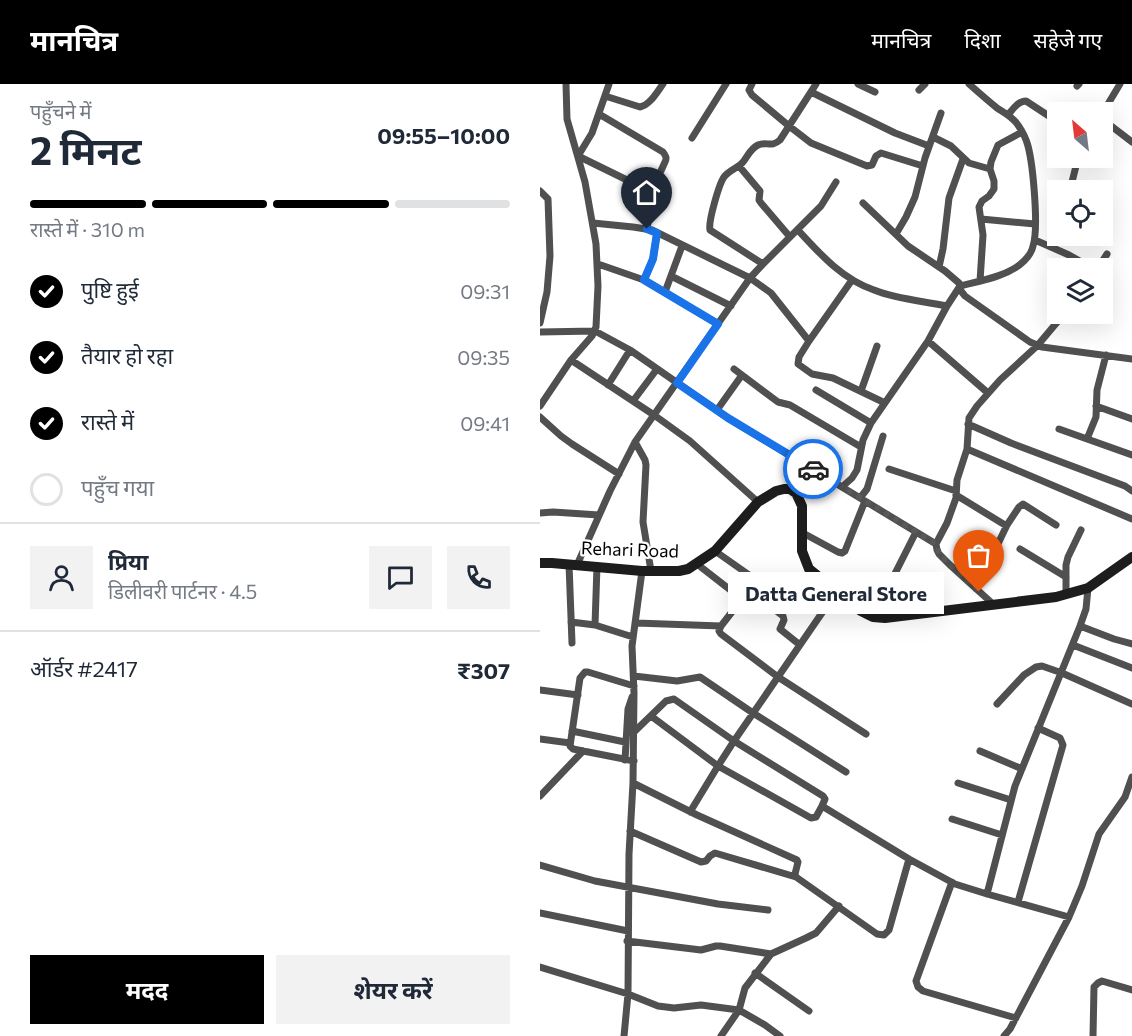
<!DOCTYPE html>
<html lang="hi">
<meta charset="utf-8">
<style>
:root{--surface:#fff;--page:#f2f2f3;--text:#1f2937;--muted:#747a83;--line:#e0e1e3;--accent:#000}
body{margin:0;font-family:Commissioner,"Noto Sans Devanagari",sans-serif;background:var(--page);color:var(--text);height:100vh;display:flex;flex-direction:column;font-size:22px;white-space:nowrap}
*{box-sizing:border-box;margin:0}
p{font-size:20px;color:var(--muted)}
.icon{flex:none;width:33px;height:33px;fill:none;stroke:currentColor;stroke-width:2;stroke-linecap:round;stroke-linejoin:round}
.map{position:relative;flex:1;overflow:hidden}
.side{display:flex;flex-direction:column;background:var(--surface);width:540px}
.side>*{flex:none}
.needle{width:39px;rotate:332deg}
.tools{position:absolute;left:507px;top:18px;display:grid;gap:12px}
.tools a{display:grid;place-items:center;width:66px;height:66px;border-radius:0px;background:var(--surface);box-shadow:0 6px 24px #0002;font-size:30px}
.pin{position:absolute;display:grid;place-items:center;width:51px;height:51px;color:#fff;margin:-62px -26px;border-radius:50% 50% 50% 0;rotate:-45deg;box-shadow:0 0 6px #0007}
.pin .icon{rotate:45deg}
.courier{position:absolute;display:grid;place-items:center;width:60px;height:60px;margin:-30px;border:4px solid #1a73e8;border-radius:50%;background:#fff;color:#222;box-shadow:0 2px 8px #0007}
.bubble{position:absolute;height:42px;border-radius:0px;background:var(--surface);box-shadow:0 6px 24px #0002;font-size:20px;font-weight:700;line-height:42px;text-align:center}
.overview em{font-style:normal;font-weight:700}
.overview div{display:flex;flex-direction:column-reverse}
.overview{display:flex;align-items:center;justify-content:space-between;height:102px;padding:0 30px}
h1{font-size:39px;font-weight:700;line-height:45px}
.bar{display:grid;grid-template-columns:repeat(4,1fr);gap:9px 6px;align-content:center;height:72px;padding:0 30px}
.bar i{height:8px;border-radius:4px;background:var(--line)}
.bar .selected{background:var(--accent)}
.bar p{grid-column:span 4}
.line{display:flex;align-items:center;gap:15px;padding:0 30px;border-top:2px solid var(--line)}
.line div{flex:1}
.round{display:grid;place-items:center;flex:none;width:63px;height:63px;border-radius:0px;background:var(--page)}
ol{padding:0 30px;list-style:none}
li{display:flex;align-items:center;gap:18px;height:66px}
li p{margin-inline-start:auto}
li .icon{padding:6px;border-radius:50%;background:var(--accent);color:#fff;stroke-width:4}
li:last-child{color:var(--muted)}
li i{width:33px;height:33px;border:3px solid var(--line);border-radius:50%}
.action{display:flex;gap:12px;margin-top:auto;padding:12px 30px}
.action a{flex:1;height:69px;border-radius:0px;background:var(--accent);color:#fff;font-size:24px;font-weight:700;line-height:69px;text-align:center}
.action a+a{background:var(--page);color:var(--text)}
header{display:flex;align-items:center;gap:36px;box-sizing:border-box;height:84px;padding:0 30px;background:var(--accent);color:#fff}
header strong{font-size:28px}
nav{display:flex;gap:33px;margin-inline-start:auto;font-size:21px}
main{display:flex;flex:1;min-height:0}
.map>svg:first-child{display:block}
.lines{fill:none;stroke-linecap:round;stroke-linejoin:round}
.street{stroke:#505050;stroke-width:7}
.secondary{stroke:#1d1d1d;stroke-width:10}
.done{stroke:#595959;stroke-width:6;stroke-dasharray:0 10.8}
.route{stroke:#1a73e8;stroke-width:8}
.labels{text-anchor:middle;stroke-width:4.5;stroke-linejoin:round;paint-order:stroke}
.street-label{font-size:18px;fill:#000;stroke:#fff}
</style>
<header>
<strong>मानचित्र</strong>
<nav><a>मानचित्र</a><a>दिशा</a><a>सहेजे गए</a></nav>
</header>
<main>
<section class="side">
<div class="overview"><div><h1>2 मिनट</h1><p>पहुँचने में</p></div><em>09:55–10:00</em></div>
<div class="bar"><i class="selected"></i><i class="selected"></i><i class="selected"></i><i></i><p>रास्ते में · 310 m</p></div>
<ol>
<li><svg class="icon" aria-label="check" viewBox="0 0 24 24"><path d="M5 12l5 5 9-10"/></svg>पुष्टि हुई<p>09:31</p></li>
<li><svg class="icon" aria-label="check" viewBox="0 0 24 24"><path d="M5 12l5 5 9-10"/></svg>तैयार हो रहा<p>09:35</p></li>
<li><svg class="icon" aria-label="check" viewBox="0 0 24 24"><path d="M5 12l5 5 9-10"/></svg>रास्ते में<p>09:41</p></li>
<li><i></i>पहुँच गया</li>
</ol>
<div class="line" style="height:108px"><a class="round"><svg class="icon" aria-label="person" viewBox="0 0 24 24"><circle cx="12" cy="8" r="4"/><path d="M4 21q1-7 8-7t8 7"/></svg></a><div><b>प्रिया</b><p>डिलीवरी पार्टनर · 4.5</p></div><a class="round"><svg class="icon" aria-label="chat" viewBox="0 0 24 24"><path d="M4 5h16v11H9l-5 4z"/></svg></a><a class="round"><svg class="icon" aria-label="phone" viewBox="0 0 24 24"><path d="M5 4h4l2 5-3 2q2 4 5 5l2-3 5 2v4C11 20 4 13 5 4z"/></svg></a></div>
<div class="line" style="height:78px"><div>ऑर्डर #2417</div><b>₹307</b></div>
<div class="action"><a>मदद</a><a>शेयर करें</a></div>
</section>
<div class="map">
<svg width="592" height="952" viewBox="0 0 592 952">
<rect width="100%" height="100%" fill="#fff"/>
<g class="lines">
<path class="street" d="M 69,0 L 52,49 L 38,72 L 87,96
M 212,0 L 209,6 L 212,11 L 249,42 L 271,59 L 327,82 L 332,81 L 336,72 L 341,69 L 383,82
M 318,0 L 335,8
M 537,2 L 539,0
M 379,6 L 385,0
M 271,8 L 355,49 L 389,62
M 65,12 L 100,23 C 110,21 117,8 123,0
M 59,30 L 123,68 C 126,72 127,74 125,78 L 114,102 L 107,145
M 562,30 L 580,0
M 468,31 C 473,25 478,17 486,17 L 518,38
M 562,35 L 592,58
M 393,53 L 411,62 L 429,79 L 450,85
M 152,54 L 186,0
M 199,82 L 220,107 L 219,116 L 221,119 L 250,153
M 530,106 L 538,74
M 0,107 L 8,115 L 10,172 L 7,208 L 0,239
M 323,119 L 368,162 L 405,187 L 419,199 L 421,207 L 425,212 L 490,258 L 502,263 L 592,275
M 441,135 L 495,140
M 53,139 L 93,143 L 112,146 L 210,194 L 231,209 L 269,257
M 258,146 C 280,170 302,195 334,206 C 356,215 383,217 407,222
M 356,150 L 366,133 L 375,113 L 385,74 L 401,29
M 495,156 L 529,171 L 552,184
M 58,180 L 104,196 L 178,240
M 223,180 L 170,146 C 168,138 179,100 184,93 C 189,86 198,84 203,78 C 208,72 210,65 218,61 C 227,57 231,64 240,56 L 276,0
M 399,183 L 403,165 L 409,114 L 423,75
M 558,184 L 567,170
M 131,192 L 191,222
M 104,196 L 113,175 L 117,149
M 312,196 L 269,257 L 259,273 L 258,280 L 272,290 L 293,294 L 345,319
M 440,197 L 443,151 L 439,123 L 442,117 L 449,112 L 454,105 L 454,97 L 450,85 L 451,78 L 458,61 L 482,48
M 125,208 L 142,162
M 0,248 L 55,247 L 90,266 L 188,334 L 396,460
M 388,257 L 448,309
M 31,276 L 114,331 L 150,357 L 218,418
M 194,285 L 238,318 L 250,321 L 321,363
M 68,301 L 90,266
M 276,306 L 331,339
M 321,307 L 337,262
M 93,317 L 117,285
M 0,322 L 31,276 L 52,252 L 56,243 L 58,202 L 56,160 L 45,98 L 27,35 L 26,0
M 556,322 L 592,335
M 177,326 L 202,291
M 0,333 L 21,352 L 32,360 L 79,390
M 428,340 L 471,359 L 585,402 L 592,407
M 519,345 L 592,371
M 547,355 L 556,333 L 557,306 L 566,271
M 95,358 L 105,376 L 106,381 L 103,438 L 111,487
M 427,365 L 429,334 L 437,322 L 460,296 L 497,262 L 524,230
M 349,385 L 416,407
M 302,403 L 312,394 L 317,386 L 323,356 L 331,339 L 388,257 L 407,222 L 420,202 C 440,197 469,192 484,177 C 488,173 492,168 493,162 C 499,144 493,81 488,62 C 486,54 482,47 478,41 C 473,33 465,29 457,24 C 447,16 438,8 429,0
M 416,411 L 465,441 L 467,441 L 479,423 L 483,420 L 516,441
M 320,414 L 327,405 L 343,352
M 0,429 L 13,428 L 59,431
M 263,449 L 298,468 L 302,469 L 305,467 L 325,417
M 430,457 L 448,469 L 451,470 L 455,466 L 467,441
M 480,465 L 526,493
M 175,467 L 212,493 L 216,498 L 215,502 L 202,515 L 181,542 L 179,547 L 181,550 L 238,593 L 326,650
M 29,480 L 32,559
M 157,480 L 202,515
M 37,481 L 70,407 L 95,358 L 210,194 L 223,180 L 281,122 L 296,98
M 210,506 L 243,532 L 244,536 L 240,545 L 260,561
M 297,507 L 194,657 L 178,682 L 271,734 L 276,733 L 282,722 L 369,775 L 415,800 L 447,810 L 529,833
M 526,510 L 526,481 L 528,473 L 541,446
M 453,520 L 411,482 L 399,470 L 397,466 L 396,460 L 398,456 L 407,439 L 416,414 L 417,396 L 427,365 L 592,435
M 333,533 L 376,448
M 31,538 L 55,541 L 93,553
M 96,539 L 181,542
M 55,541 L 57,482
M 540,542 L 574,555 L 592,560
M 533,561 L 592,584
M 94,592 L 137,597 L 160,593 L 213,629 L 306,688
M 0,606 L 38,611
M 457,620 L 484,591 L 496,583 L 502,582 L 522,589 L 592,620
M 111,632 L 178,682 L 150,728
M 32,647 L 85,658
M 94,648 L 126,617 L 134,615 L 194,657 L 283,712 L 285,715 L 282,722
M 0,655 L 30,659
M 440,667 L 482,685
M 85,676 L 88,625 L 92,613
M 94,677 L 33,665 L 30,662 L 40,594 L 45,588 L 48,588 L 94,602
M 93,699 L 157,731 L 257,776 L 258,778 L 255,790 L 256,793 L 337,850 L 344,851 L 349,846 L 369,775
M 418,699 L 471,716
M 0,712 L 43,667
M 412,735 L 462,751
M 90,747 L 161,778 L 166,777 L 170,772 L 175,769 L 256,793
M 0,781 L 55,797 L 178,820 L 228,826
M 412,798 L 376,897 L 378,903 L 383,907 L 476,934
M 447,810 L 475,702 L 540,542 L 546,525 L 548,504
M 478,818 L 523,661 L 520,654 L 498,644
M 0,829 L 88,847
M 87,857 L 161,866 L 176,862 L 180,862 L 231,870
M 0,883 L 88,910 L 118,922 L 134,924 L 161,921 L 199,926 L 225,941 L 240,952
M 215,889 L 269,927
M 84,952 L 88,910 L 89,770 L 93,699 L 94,609 L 92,562 L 102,487
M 181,952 L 199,926 L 205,904 L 231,870 L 266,854 L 276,849 L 299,822
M 464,952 L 470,945 L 529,833 L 542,802 L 559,750 L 585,713 L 592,693
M 553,952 L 554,903 L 558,899 L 562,897 L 592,906"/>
<path class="secondary" d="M 0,479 L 12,479 L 102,487 L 139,487 L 148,485 L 175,467 L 218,418 L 236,407 L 244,405 L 250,405 L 256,409 L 262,422 L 262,467 L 269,485 L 321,527 L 333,533 L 345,534 L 516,513 L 548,504 L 592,473"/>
</g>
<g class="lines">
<path class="done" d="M 273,385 L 396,460 L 399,470 L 439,508"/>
<path class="route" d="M 107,145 L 117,149 L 113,175 L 104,196 L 178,240 L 137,299 L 188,334 L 273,385"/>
</g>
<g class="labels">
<g class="street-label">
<text transform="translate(90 466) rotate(2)" y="6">Rehari Road</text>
</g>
</g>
</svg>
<div class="tools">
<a><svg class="needle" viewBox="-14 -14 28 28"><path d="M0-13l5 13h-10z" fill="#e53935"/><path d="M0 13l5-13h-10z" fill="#747a83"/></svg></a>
<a><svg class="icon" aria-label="locate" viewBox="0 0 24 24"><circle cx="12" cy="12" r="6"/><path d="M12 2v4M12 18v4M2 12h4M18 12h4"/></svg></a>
<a><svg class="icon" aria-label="layers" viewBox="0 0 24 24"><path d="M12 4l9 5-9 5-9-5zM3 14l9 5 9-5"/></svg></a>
</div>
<div class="pin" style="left:439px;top:508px;background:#ea580c"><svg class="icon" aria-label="bag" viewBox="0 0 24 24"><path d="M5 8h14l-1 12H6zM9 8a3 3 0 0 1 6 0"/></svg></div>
<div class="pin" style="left:107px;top:145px;background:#1f2937"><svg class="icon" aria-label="home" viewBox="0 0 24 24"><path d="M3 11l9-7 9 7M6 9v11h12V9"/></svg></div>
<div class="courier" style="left:273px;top:385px"><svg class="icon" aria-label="car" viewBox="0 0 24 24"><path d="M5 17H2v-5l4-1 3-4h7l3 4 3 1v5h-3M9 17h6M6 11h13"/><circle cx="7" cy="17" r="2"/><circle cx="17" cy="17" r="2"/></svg></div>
<div class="bubble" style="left:188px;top:488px;width:216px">Datta General Store</div>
</div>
</main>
